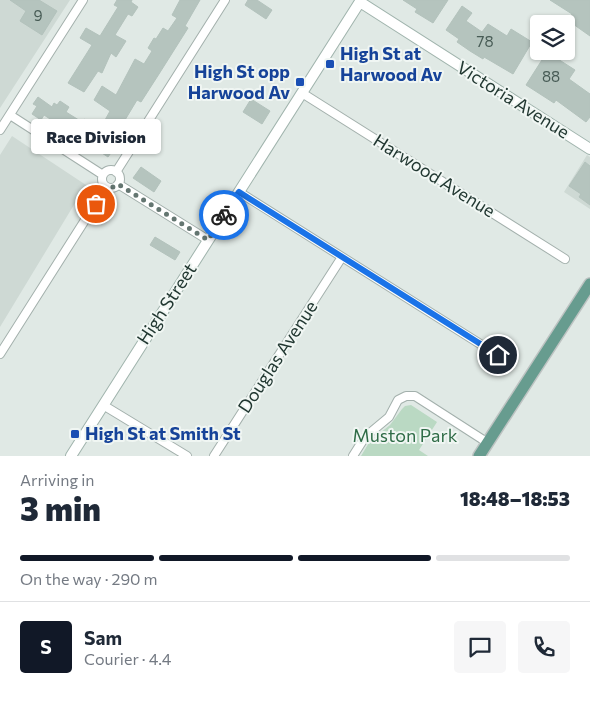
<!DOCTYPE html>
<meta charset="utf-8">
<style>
:root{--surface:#fff;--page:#f6f6f7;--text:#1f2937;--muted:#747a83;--line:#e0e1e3;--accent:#111827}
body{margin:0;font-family:Commissioner,sans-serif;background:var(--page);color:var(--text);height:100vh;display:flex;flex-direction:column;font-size:19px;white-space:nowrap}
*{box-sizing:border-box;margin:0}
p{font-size:16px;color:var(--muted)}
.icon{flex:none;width:28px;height:28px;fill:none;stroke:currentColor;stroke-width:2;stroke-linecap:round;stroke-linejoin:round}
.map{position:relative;height:456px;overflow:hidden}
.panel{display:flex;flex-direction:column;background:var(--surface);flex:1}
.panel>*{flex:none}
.tools{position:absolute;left:530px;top:15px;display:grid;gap:10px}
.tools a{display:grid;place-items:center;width:45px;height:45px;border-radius:5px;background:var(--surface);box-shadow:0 1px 4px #0004;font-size:25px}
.pin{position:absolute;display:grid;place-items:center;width:42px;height:42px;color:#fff;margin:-21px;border:2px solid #fff;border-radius:50%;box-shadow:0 1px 5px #0007}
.courier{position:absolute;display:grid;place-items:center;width:50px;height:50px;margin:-25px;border:4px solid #1a73e8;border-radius:50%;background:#fff;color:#222;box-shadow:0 1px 6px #0007}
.bubble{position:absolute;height:35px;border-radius:5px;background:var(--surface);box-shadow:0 1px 4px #0004;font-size:16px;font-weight:800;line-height:35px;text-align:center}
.headline em{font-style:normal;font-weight:800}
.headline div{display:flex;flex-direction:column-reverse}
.headline{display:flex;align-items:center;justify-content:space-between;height:85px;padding:0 20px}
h1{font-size:32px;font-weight:800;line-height:38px}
.bar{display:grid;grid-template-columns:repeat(4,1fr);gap:8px 5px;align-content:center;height:60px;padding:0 20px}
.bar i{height:6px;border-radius:4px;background:var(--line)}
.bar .active{background:var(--accent)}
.bar p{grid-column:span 4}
.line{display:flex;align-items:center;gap:12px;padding:0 20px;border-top:1px solid var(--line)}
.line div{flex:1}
.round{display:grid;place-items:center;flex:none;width:52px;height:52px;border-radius:5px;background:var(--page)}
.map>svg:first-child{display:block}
.built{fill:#ced9d4}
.green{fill:#bad9c3}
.building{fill:#b5c4be;stroke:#b3c2bc}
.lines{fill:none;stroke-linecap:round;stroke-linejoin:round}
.street-casing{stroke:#a3b0ac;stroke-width:10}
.secondary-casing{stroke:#a0b4ad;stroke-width:12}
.primary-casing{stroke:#bdc3c2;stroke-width:14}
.street{stroke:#fff;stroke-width:8}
.secondary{stroke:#fff;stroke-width:10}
.primary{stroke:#679c8f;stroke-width:11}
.done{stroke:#647671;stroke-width:5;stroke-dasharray:0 9}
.route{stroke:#1a73e8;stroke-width:6}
.transit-dot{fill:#1a4fb4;stroke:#f0f6f3;stroke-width:2}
.labels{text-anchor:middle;stroke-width:4;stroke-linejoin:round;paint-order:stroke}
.number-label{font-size:15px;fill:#475b55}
.transit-label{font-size:18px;font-weight:bold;fill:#164399;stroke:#f0f6f3;text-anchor:start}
.street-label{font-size:18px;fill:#223832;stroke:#f0f6f3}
.park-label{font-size:18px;fill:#2f6c47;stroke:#f0f6f3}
</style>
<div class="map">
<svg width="590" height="456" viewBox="0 0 590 456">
<rect width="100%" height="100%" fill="#e0e9e5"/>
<path class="built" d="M 0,0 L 70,0 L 0,108 Z
M 12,136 L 86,185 L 0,327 L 0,155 Z
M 587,155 L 590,157 L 590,209 L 564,192 Z"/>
<path class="green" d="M 411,405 L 437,422 L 419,450 L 428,456 L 361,456 L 370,441 L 390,425 L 402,409 L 405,406 Z"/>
<path class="building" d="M 10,0 L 39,0 L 57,11 L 42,35 L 20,21 L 26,11 Z
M 117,0 L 132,0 L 131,2 L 138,7 L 132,16 L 128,14 L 115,35 L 126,41 L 116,57 L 111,53 L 102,73 L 98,71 L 84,92 L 68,83 L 92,45 L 80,38 L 86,28 L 100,36 L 118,7 L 114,5 Z
M 180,0 L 200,0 L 185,26 L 188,28 L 159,74 L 141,102 L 137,100 L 125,120 L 131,124 L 108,157 L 44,115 L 41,120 L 32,114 L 37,106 L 33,104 L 38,97 L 52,107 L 54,103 L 57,105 L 60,101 L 69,107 L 66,112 L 82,122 L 84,119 L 108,136 L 115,126 L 105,120 L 110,111 L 94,100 L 102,86 L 116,95 L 135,59 L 144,64 L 152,51 L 148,48 L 154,38 L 156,39 L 163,28 L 168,31 L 177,18 L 172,15 Z
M 248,0 L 257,0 L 272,10 L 266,19 L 245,5 Z
M 403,0 L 448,0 L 433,23 L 415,12 L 417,9 Z
M 550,0 L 590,0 L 590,36 L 573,24 L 575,19 L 571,16 L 572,14 Z
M 462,6 L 472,13 L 466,21 L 482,32 L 488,24 L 507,36 L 511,29 L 532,42 L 513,74 L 484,57 L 483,59 L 470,51 L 457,42 L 459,39 L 446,30 Z
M 547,52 L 575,70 L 569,79 L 590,94 L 590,117 L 586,122 L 556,100 L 554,103 L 526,85 Z
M 251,99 L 270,111 L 262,124 L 243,112 Z
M 585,162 L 590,166 L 590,205 L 579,197 L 581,194 L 569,186 Z
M 141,167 L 161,181 L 154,192 L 133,178 Z
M 155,237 L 180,252 L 175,260 L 150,245 Z"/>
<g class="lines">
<defs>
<path id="street" d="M 302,93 L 565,259
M 10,115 L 103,175
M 0,130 L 83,0
M102 179a9 9 0 1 1 18 0a9 9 0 1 1-18 0Z
M 116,172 L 225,0
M 118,184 L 208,240
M 239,192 L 504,359
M 0,354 L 106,187
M 103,405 L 187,456
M 214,456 L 342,257
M 353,456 L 365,437 L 389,417 L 398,400 L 406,396 L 415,396 L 488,443"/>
<path id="secondary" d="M 360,2 L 590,149
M 71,456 L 361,0"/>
<path id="primary" d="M 479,456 L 590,284"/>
</defs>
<use href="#street" class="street-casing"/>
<use href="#secondary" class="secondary-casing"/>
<use href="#primary" class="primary-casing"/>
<use href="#street" class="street"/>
<use href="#secondary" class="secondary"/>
<use href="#primary" class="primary"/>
</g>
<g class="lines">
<path class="done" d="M 96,204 L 106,187 L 111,188 L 118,184 L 208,240 L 224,215"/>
<path class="route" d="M 224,215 L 239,192 L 498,355"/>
</g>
<g class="transit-dot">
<rect x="325" y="59" width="10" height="10" rx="2.5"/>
<rect x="295" y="77" width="10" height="10" rx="2.5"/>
<rect x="70" y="429" width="10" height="10" rx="2.5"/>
</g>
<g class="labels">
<g class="number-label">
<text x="38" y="21">9</text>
<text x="485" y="47">78</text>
<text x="551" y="82">88</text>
</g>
<g class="transit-label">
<text x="340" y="60">High St at<tspan x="340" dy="21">Harwood Av</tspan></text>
<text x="290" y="78" text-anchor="end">High St opp<tspan x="290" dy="21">Harwood Av</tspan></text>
<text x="85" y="440">High St at Smith St</text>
</g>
<g class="street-label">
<text transform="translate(513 100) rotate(32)" y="6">Victoria Avenue</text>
<text transform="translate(434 176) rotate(32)" y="6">Harwood Avenue</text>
<text transform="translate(167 304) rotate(-57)" y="6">High Street</text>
<text transform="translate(278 357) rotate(-57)" y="6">Douglas Avenue</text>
</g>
<g class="park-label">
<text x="405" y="442">Muston Park</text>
</g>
</g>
</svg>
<div class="tools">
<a><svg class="icon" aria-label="layers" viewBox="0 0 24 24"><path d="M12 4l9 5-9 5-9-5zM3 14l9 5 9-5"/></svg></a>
</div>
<div class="pin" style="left:96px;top:204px;background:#ea580c"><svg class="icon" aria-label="bag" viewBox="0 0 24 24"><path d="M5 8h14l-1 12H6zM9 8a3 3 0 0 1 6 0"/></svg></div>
<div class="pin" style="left:498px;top:355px;background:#1f2937"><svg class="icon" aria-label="home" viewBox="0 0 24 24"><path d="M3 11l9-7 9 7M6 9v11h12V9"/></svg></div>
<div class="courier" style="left:224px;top:215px"><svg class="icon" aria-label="bike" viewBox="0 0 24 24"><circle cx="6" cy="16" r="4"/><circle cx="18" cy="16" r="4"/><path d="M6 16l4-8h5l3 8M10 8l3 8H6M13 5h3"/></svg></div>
<div class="bubble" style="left:31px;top:119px;width:130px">Race Division</div>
</div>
<section class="panel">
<div class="headline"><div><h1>3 min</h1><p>Arriving in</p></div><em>18:48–18:53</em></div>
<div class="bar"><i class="active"></i><i class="active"></i><i class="active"></i><i></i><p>On the way · 290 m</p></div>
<div class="line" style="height:90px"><b class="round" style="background:var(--accent);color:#fff">S</b><div><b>Sam</b><p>Courier · 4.4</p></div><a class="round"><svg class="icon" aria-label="chat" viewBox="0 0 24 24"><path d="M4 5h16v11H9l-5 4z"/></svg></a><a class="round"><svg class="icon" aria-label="phone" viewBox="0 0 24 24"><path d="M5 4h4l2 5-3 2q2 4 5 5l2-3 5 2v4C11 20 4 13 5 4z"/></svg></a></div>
</section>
